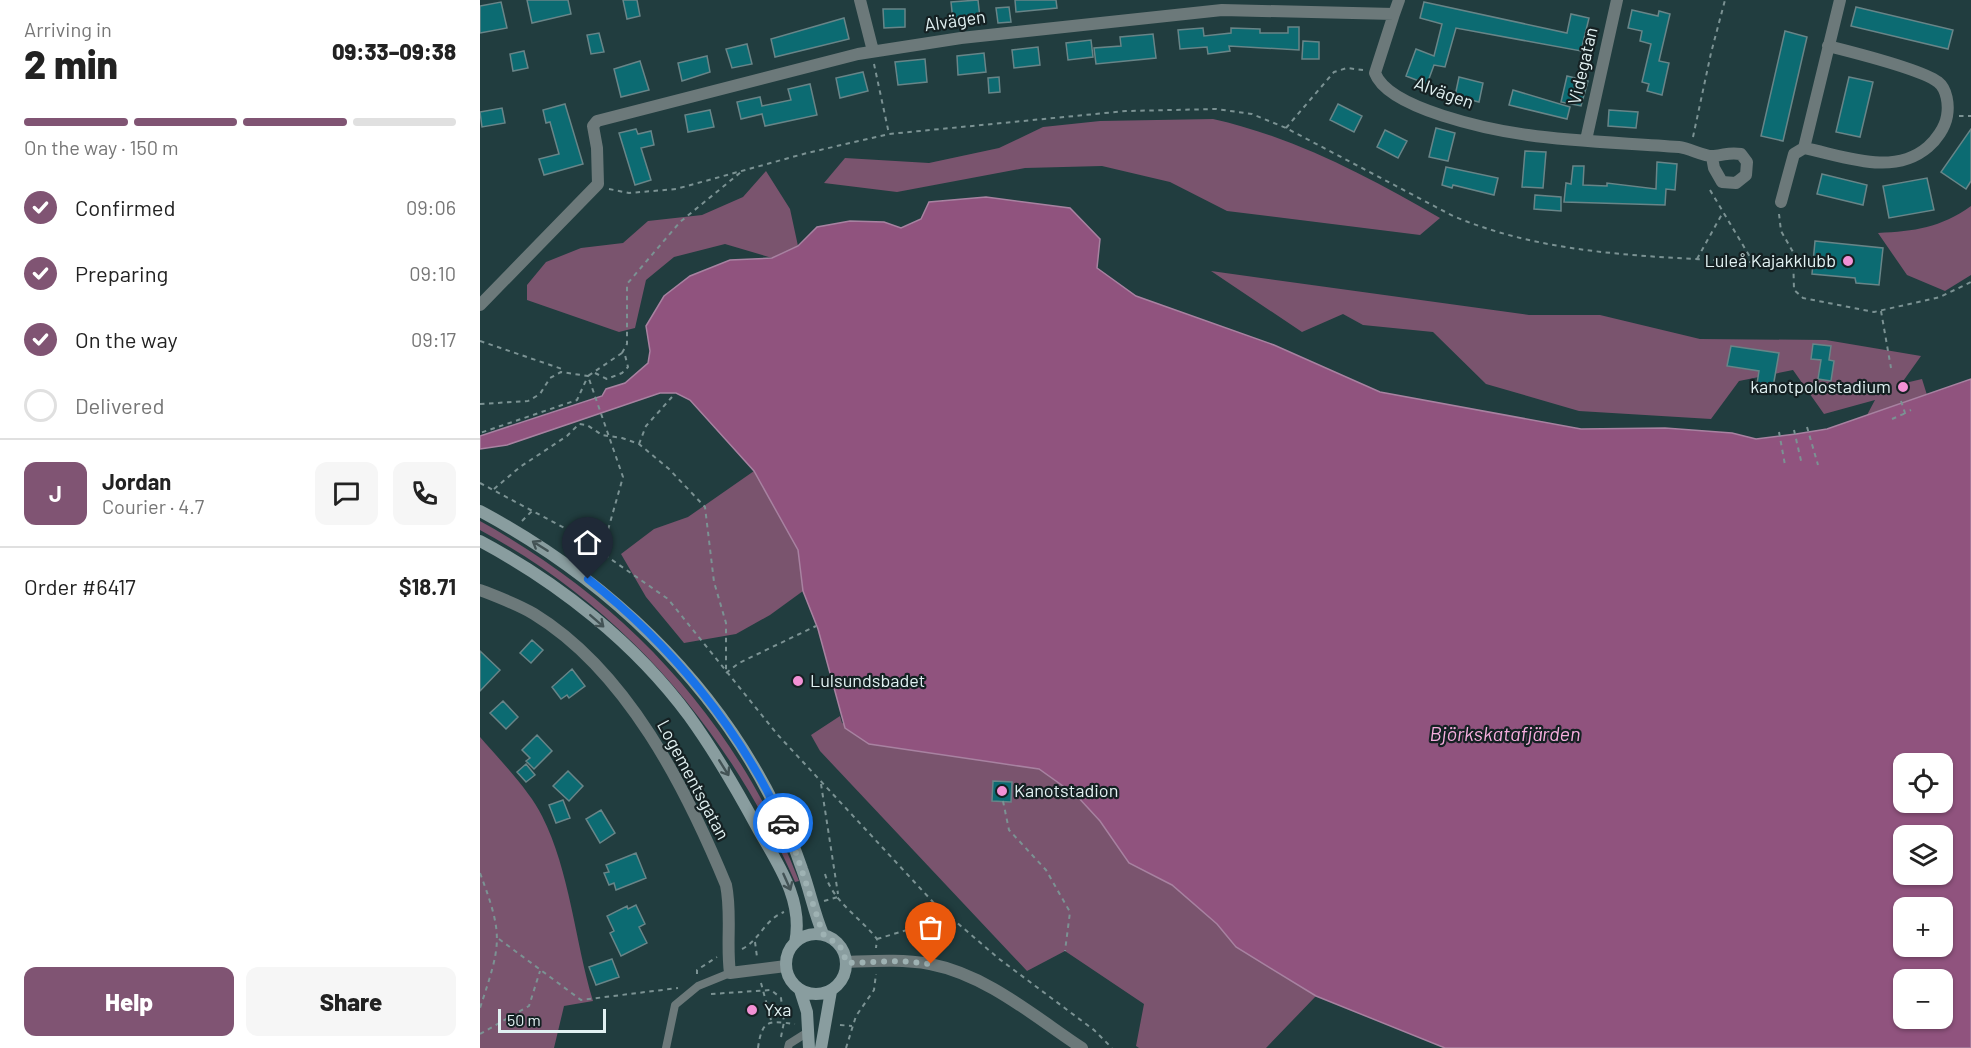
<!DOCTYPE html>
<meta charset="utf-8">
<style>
:root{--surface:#fff;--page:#f6f6f6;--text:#222;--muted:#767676;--line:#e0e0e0;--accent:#805473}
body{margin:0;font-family:Barlow,sans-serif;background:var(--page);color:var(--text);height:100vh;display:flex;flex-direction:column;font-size:22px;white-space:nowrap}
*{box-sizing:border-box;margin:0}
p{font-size:20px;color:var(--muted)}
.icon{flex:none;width:33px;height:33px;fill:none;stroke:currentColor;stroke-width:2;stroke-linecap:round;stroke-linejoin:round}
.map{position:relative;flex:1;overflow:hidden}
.drawer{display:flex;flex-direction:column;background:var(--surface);width:480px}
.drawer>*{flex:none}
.tools{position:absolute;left:1413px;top:753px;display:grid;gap:12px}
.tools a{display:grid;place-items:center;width:60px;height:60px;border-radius:12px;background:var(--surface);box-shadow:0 2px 4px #0004;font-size:30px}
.scale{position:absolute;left:18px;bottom:15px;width:108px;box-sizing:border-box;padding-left:6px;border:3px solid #e1f1f2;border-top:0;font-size:16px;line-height:21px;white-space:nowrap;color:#e1f1f2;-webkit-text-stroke:4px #152123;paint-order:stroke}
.pin{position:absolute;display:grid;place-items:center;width:51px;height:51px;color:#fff;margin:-62px -26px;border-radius:50% 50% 50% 0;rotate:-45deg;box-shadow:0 0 6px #0007}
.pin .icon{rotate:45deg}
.courier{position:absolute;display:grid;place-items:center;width:60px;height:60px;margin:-30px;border:4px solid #1a73e8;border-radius:50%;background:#fff;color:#222;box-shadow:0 2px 8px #0007}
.overview em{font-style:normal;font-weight:800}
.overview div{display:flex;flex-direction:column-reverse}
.overview{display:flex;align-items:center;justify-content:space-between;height:102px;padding:0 24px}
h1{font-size:39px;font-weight:800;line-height:45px}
.bar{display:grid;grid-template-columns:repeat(4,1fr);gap:9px 6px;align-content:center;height:72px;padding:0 24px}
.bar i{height:8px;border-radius:4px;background:var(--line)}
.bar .selected{background:var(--accent)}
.bar p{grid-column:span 4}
.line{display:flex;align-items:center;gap:15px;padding:0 24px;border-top:2px solid var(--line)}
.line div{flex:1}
.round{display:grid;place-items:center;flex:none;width:63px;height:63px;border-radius:12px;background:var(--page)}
ol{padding:0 24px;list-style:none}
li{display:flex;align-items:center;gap:18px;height:66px}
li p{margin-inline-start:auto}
li .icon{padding:6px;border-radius:50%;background:var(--accent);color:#fff;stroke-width:4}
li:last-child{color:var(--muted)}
li i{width:33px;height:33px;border:3px solid var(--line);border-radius:50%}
.button{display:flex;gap:12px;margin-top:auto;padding:12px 24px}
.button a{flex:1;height:69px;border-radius:12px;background:var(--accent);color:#fff;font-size:24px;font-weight:800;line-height:69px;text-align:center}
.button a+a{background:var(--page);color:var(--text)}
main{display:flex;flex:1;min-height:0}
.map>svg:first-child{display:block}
.green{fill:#7a546e}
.water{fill:#90537e;stroke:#a882a1;stroke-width:1.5;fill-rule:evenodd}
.building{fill:#0c6b72;stroke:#688588;stroke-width:1.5}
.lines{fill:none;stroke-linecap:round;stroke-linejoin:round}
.path{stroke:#7b9293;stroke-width:2;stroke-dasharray:4.5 4.5;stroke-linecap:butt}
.service{stroke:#6c797a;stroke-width:8}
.minor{stroke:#6c797a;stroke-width:12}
.secondary{stroke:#899d9f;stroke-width:12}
.oneway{stroke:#435355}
.done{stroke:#9eb2b3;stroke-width:6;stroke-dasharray:0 10.8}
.route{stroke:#1a73e8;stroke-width:8}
.poi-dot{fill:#f391d5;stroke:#152123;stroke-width:2}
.labels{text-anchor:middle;stroke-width:4.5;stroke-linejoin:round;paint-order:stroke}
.street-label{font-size:18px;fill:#e1f1f2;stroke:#152123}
.poi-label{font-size:18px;fill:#e1f1f2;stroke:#152123;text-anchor:start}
.water-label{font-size:20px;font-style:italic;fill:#f6aede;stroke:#152123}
</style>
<main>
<section class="drawer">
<div class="overview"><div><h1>2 min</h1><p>Arriving in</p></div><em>09:33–09:38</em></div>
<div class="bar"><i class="selected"></i><i class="selected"></i><i class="selected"></i><i></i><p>On the way · 150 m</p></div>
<ol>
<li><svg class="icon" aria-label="check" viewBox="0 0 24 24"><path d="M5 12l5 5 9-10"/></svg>Confirmed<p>09:06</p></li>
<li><svg class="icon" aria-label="check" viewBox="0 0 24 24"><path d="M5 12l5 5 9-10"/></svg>Preparing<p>09:10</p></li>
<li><svg class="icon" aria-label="check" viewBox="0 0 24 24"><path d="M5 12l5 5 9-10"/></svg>On the way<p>09:17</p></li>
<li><i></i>Delivered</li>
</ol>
<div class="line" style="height:108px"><b class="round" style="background:var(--accent);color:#fff">J</b><div><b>Jordan</b><p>Courier · 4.7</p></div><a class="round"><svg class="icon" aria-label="chat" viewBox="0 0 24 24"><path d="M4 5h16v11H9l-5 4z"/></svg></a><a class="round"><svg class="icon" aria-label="phone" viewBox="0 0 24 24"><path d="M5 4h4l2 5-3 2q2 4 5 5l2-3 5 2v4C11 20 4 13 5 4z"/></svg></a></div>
<div class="line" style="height:78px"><div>Order #6417</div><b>$18.71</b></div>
<div class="button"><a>Help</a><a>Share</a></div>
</section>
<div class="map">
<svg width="1491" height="1048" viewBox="0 0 1491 1048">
<rect width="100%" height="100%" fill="#213d3f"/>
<path class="green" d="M 733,119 C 814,137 889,177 960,218 L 940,235 L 747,211 L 690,182 L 622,166 L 545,168 L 417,192 L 344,183 L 365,158 L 449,163 L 519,148 L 563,127 L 620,121 Z
M 286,171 L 310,209 L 318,246 L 292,258 L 245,244 L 194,257 L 166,280 L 155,328 L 139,332 L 47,300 L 47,285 L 66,262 L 101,248 L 143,243 L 168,221 L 222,215 L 263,197 Z
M 1491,206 L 1491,275 L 1465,291 L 1427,275 L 1398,233 C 1435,231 1460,228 1491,206 Z
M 731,271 L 1049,315 L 1120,315 L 1220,339 L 1346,340 L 1441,356 L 1421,384 L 1442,379 L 1447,395 L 1387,415 L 1395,400 L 1344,414 L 1313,370 L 1259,381 L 1231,419 L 1099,411 L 1006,384 L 953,332 L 883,325 L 863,314 L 822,332 Z
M 274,471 L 318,550 L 323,591 L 290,615 L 256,634 L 204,643 L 166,597 L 141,554 L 174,529 L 208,517 Z
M 0,521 C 148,603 258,723 319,881 L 315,882 C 250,732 145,608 0,530 Z
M 360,716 L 362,723 L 465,754 L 559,769 L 597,796 L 620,821 L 649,863 L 692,885 L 737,924 L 756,947 L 836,996 L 786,1048 L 659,1048 L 656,1046 L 664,1004 L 585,951 L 547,971 L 340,751 L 331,735 Z
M 0,737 C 19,759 50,791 62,816 C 90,871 95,942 113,1001 L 84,1006 L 74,1048 L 0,1048 Z"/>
<path class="water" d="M 506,197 L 590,208 L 620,239 L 617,268 L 656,296 L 794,345 L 900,392 L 1101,429 L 1185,428 L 1252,433 L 1276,439 L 1316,434 L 1347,429 L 1491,379 L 1491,1048 L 965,1048 L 836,996 L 756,947 L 737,924 L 692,885 L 649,863 L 620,821 L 597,796 L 559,769 L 389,744 L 365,728 L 338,629 L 323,591 L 318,550 L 274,471 L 210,400 L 196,393 L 180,393 L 27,445 L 0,449 L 0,436 L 122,396 L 126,389 L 145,383 L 168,363 L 170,351 L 166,326 L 184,296 L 210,276 L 250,260 L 292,258 L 318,246 L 337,227 L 370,221 L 404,222 L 421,228 L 441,219 L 449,202 ZM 1424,764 L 1462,764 L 1462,802 L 1424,802 ZM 1424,836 L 1462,836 L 1462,874 L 1424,874 ZM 1424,908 L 1462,908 L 1462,946 L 1424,946 ZM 1424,980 L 1462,980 L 1462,1018 L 1424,1018 Z"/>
<path class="building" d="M 47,0 L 88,0 L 91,14 L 52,23 Z
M 143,0 L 157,0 L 160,16 L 147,19 Z
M 498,0 L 500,18 L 473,21 L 471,2 Z
M 535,0 L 576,0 L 577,8 L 536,12 Z
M 21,2 L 27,28 L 0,33 L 0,6 Z
M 944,2 L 1087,33 L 1091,14 L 1109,18 L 1101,51 L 976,28 L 965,67 L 954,65 L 947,84 L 926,76 L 936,49 L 954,56 L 962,24 L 940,18 Z
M 529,7 L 531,22 L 518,23 L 516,8 Z
M 1376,7 L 1473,30 L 1468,49 L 1371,26 Z
M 403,9 L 425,9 L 425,27 L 404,28 Z
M 1152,10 L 1178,16 L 1179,11 L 1190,14 L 1179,61 L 1189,63 L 1182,95 L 1167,91 L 1169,84 L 1162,82 L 1171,44 L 1160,41 L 1162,31 L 1148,28 Z
M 364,18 L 369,39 L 295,57 L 291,39 Z
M 808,27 L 819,27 L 819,50 L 749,46 L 750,51 L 728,54 L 727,47 L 700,49 L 698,30 L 723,28 L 724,36 L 751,33 L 751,28 L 780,29 L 780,33 L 808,33 Z
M 1305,31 L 1327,37 L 1303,141 L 1281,136 Z
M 119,33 L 124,52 L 111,54 L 107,35 Z
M 673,34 L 676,58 L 616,64 L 614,48 L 641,46 L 640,37 Z
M 611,40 L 613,57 L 588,60 L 586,43 Z
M 823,41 L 839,42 L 839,59 L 822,59 Z
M 267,44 L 272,64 L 252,68 L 246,49 Z
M 558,47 L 560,65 L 534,68 L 532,50 Z
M 44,51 L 48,68 L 33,71 L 30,54 Z
M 504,53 L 506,72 L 478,75 L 477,56 Z
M 227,56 L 230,72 L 202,81 L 198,63 Z
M 445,59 L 447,82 L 418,85 L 415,62 Z
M 160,61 L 169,90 L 141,97 L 134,69 Z
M 383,72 L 388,91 L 360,98 L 356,78 Z
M 1087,76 L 1108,81 L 1101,106 L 1081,102 Z
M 519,77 L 520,92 L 509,93 L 508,78 Z
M 979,77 L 1003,83 L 999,102 L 975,96 Z
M 1369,77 L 1393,82 L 1380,137 L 1356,132 Z
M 330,84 L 337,115 L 285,126 L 282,114 L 261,119 L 257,102 L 280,97 L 282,106 L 311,100 L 308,89 Z
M 1033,90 L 1090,107 L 1087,119 L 1029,105 Z
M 85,104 L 103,164 L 64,175 L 59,159 L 79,154 L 70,122 L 66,123 L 63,110 Z
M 858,104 L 882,116 L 874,132 L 850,120 Z
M 22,108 L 25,123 L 2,127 L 0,112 Z
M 230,110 L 234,127 L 208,132 L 205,115 Z
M 1129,110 L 1158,112 L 1156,128 L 1128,126 Z
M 956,128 L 975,133 L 968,161 L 949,157 Z
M 156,129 L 158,134 L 171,131 L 174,145 L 161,148 L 171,180 L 155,185 L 139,133 Z
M 1491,129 L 1491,181 L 1486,189 L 1461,172 Z
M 905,130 L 927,141 L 918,158 L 897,147 Z
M 1045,151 L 1066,152 L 1063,188 L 1042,187 Z
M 1177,162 L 1197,164 L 1195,190 L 1186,189 L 1185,205 L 1084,202 L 1086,183 L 1091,184 L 1093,166 L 1104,166 L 1103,185 L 1127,186 L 1127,183 L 1176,189 Z
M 966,167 L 1018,178 L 1014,195 L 973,185 L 972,188 L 962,185 Z
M 1342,174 L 1387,185 L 1383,205 L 1337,194 Z
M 1447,178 L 1454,210 L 1409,218 L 1403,186 Z
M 1055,195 L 1081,197 L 1081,211 L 1054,209 Z
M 1335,241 L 1403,248 L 1399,285 L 1376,283 L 1375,278 L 1332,274 Z
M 1333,344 L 1351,346 L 1349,360 L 1354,361 L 1351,381 L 1338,379 L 1341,360 L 1331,359 Z
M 1251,346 L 1299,353 L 1292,393 L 1276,390 L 1279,371 L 1247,366 Z
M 52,640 L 63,650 L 51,663 L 40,653 Z
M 0,651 L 20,670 L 0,691 Z
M 92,669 L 105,686 L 89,698 L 87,695 L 81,699 L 72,687 Z
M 23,701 L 38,717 L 26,729 L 10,713 Z
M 57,735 L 72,751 L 54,769 L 46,761 L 50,758 L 42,750 Z
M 46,764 L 55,775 L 46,782 L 37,772 Z
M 88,771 L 103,786 L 89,801 L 73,786 Z
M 513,781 L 532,782 L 531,802 L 512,801 Z
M 83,800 L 90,818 L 76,823 L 69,805 Z
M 121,810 L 135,833 L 120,843 L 106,819 Z
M 156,853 L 166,878 L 136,890 L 134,883 L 129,885 L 124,873 L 129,872 L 126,865 Z
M 156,905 L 165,924 L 159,927 L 167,943 L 141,956 L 130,933 L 134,931 L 127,916 L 147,906 L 148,909 Z
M 132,959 L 139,977 L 116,985 L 109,967 Z"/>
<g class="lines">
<path class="path" d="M 394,64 L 409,134
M 1479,116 L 1491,116
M 806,128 L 854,72 L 867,68 L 883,70
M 1213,137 L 1231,53 L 1245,0
M 129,189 L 149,193 L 196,189 L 327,153 L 409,134 L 646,111 L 736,109 L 772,114 L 806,128 L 973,216 C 1073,258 1181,256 1287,263 L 1312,268
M 1230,190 L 1273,262
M 1299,214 L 1301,231 L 1313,252 L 1314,290 L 1323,298 L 1394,312 L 1460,297 L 1491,282
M 1217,259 L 1242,214
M 1401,311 L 1411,368
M 0,341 L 85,370
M 142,353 L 147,344 L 147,284 L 200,222 L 261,172
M 115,373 L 127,379 L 142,373 L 148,367 L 145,355 L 142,353 L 108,376 L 143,477 L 122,551
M 1421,401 L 1425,413 L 1431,410
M 0,404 L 48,401 L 60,394 L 70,378 L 81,372 L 108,376 L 97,400 L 0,433
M 1412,419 L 1426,413
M 1327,427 L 1338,465
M 1314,430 L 1322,465
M 1299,432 L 1305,465
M 159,444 L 166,426 L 192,397
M 0,483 L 92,532 L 188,599 L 297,734 L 453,902 L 518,958 L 614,1030 L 632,1048
M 14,489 L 40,467 L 87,436 L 99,424 L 107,425 L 122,435 L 142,438 L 159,444 L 189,469 L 225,507 L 234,582 L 246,623 L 246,673
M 42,521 L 53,510
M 246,673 L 259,663 L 336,626
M 341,784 L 358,894
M 523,801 L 529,830 L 566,870 L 590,912 L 585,951
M 0,873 C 24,937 21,944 0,1008
M 345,874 C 353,902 380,917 397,939 L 396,948
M 344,901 L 358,897
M 19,939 L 101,1000 L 198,988
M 397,939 L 440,926 L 466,913
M 275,942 L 277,957
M 262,949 C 280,940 284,920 304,912
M 217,974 L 217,970 L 237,957
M 281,983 L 291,1020
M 231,994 L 291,990 L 301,998 L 304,1022 L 301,1037
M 360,1025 L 372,1026
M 0,1034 L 49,1006 L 60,971
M 278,1048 C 282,1018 290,1021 315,1024
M 366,1048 L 376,1016 L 394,990 L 396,974"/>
<path class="service" d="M 186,1048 L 195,1005 L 218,986 L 250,973
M 308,1048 L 309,1044 L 328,1032"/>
<path class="minor" d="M 380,0 L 393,51
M 914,14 L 919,0
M 1106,140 L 1137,0
M 1324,148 C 1364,156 1413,177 1448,147 C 1456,140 1465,128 1467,116 C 1469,105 1467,89 1458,82 C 1441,69 1372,52 1348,46
M 1301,202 L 1314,154 L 1324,148 L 1360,0
M 0,305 L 118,184 L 117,148 L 113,126 L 117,121 L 378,54 L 481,38 L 742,10 L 914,14 L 895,73 C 908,109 1011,130 1048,135 C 1097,142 1149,143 1199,147 C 1210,148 1224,157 1234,156 C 1246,155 1248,152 1261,154 L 1267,162 L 1266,175 L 1256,183 L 1242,182 L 1234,168 L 1232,157
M 0,590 C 18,597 37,604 54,614 C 147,671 206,788 246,885 C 252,914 246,943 250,973 L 306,966
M 367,962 C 394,961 422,959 450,964 C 507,975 555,1017 602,1048"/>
<path class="secondary" d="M 0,511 C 125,578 232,678 295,806 C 306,827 315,848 322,869 C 330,891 334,913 343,934
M 0,541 C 79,583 155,643 209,716 C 235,752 257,790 278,829 C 298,864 324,901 315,943
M306 964a30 30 0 1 1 60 0a30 30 0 1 1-60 0Z
M 320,990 L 327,1012 L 329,1048
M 341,1048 L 351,991"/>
</g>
<defs><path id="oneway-shaft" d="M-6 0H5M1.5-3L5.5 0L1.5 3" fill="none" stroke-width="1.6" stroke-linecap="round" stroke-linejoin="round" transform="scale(1.5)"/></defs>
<g class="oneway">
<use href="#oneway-shaft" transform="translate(60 546) rotate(-148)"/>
<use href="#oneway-shaft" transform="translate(117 621) rotate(41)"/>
<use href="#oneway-shaft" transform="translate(244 768) rotate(58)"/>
<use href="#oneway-shaft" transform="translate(307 882) rotate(66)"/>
</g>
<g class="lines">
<path class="done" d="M 303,823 L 315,850 L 343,934 L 360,946 L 367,963 L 420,961 L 451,964"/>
<path class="route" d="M 108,579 C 190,644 259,727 303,823"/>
</g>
<g class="poi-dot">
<circle cx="1368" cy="261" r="6"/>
<circle cx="1423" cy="387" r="6"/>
<circle cx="318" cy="681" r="6"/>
<circle cx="522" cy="791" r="6"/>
<circle cx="272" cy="1010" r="6"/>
</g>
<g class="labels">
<g class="street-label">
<text transform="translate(475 21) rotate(-8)" y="6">Alvägen</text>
<text transform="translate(1103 66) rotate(-77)" y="6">Videgatan</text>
<text transform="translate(964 93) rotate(20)" y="6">Alvägen</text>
<text transform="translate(213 780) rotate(62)" y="6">Logementsgatan</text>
</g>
<g class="poi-label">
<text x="1356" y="267" text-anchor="end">Luleå Kajakklubb</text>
<text x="1411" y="393" text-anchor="end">kanotpolostadium</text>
<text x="330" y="687">Lulsundsbadet</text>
<text x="534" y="797">Kanotstadion</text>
<text x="284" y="1016">Yxa</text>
</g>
<g class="water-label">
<text x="1025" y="741">Björkskatafjärden</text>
</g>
</g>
</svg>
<div class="tools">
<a><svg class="icon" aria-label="locate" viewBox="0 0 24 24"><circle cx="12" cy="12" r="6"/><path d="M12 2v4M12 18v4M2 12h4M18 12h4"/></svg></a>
<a><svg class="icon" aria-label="layers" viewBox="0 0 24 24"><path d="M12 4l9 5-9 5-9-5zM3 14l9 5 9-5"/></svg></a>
<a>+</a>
<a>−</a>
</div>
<div class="scale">50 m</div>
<div class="pin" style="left:451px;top:964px;background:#ea580c"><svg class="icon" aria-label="bag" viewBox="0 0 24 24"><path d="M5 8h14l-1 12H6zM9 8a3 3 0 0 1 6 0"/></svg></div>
<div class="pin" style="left:108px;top:579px;background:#1f2937"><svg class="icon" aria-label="home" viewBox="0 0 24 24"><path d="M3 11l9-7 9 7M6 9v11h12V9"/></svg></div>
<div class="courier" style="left:303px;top:823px"><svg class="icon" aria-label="car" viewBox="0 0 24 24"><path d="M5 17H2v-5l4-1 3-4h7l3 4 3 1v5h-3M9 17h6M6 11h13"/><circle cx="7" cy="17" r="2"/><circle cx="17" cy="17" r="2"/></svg></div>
</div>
</main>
